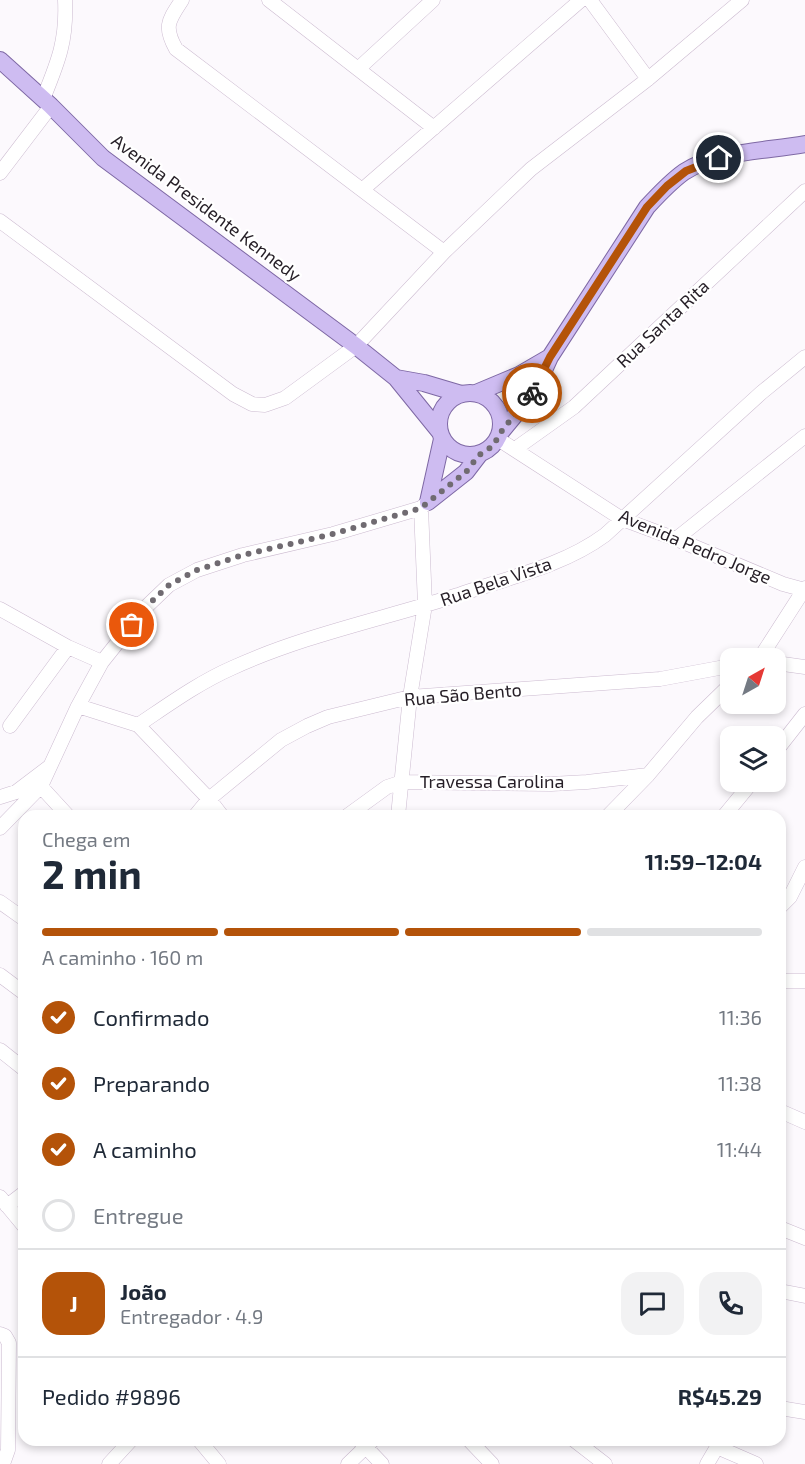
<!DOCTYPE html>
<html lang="pt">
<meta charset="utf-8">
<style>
:root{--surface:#fff;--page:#f2f2f3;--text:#1f2937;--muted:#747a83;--line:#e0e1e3;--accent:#b45309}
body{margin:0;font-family:"Exo 2",sans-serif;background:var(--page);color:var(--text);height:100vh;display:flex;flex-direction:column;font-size:22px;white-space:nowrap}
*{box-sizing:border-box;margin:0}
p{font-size:20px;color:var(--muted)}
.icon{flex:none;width:33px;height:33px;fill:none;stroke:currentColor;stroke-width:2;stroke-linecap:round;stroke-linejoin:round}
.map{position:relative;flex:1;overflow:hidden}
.side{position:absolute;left:18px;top:810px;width:768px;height:636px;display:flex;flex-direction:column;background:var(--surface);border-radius:18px;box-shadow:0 3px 9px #0003}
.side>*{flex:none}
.needle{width:39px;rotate:39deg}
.controls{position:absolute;left:720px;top:648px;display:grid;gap:12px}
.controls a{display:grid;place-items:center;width:66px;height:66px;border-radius:12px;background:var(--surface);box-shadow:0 3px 9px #0003;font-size:30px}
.pin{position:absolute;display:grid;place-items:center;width:51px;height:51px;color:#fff;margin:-26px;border:3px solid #fff;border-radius:50%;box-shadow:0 2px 6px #0007}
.courier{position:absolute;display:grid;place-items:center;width:60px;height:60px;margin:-30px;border:4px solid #b45309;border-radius:50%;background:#fff;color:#222;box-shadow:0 2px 8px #0007}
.headline em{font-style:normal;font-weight:700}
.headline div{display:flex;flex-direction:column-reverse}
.headline{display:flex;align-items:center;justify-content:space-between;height:102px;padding:0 24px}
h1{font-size:39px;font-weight:700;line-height:45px}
.bar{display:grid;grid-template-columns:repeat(4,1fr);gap:9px 6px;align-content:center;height:72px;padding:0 24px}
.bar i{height:8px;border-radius:4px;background:var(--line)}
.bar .current{background:var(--accent)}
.bar p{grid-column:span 4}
.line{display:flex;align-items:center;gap:15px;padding:0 24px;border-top:2px solid var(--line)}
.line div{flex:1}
.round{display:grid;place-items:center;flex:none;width:63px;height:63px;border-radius:18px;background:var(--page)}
ol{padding:0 24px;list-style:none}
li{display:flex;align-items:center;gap:18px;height:66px}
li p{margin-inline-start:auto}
li .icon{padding:6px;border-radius:50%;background:var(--accent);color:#fff;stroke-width:4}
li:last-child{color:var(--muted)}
li i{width:33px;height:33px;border:3px solid var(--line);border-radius:50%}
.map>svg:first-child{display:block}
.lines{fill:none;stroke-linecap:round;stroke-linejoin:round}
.minor-casing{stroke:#ccbbd0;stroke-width:15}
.major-casing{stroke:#7e68a4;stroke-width:18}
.minor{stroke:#fff;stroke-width:14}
.major{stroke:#cebcf1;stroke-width:16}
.done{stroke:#706b71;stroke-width:6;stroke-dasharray:0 10.8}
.route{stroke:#b45309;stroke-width:8}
.labels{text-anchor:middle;stroke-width:4.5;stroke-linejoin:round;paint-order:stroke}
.street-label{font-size:18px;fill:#251e26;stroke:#fff}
</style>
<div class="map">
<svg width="805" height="1464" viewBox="0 0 805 1464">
<rect width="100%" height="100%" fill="#fcf9fd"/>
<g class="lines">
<defs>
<path id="minor" d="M 182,0 C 169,20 163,26 176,49 L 444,252
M 269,0 L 434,128
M 590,0 L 648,79
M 358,69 L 433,0
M 43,99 C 58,62 67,41 65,0
M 0,173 L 51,106
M 362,190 L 581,0
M 0,221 L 233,394 L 252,404 L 265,405 L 285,398 L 356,346 L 444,252 L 531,169 L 648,79 L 742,0
M 498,439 L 622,519 L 676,539 L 783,584 L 805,590
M 515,449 L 574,407 L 805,191
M 676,539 L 805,436
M 0,609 L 68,647
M 760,658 L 805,588
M 776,663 L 805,667
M 78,706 L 138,725
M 138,725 C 168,705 198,683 232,668 C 304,635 383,619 458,595 C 507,578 563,566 605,535 L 761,393 L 805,357
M 138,725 L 209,799 L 222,816
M 10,726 L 68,647 L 102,662
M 776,751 L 805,714
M 35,780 L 68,816
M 0,797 L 16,792 L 49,767
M 195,816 L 209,799 L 281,740 L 307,726 L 328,717 L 410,697 L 660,679 L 730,666
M 347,816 L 387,787 L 402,782 L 551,784 L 587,782 L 648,775
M 398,816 L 410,697 L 425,605 L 421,508
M 608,816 L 648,775 L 697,717 L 730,685
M 724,816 L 752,782
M 0,828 L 41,786 L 78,706 L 102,662 L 146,607 L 169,585 L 197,570 L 243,555 L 333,534 L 421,508 L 428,502
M 0,902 L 24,919
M 780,907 L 790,897 L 805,867
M 0,975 L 24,993
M 780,981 L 805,981
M 0,1050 L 24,1069
M 780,1111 L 805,1122
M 0,1197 L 24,1226
M 7,1206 L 24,1193
M 780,1228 L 805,1238
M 780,1291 L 805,1296
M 0,1334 L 5,1336 L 9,1343 L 8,1450 L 3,1464
M 780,1408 L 805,1412
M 199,1440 L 219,1464
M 359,1440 L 382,1464
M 469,1440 L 492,1464
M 574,1440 L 605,1464
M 109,1464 L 131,1440
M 348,1464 L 373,1440
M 707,1464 L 717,1447 L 756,1464"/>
<path id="major" d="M 0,60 L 51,106 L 103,158 L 356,346 L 396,378 L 439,431
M 396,378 L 424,383 L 461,394
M439 424a31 31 0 1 1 62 0a31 31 0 1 1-62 0Z
M 476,393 L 519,375 L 550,357
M 501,432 L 534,392 L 550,357 L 647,207 C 659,194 670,182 684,172 C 716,151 768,151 805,144
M 428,502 L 466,472 L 479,455
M 428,502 L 442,439"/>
</defs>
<use href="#minor" class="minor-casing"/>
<use href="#major" class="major-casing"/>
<use href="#minor" class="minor"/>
<use href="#major" class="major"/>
</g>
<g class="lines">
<path class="done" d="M 132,625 L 146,607 L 169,585 L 197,570 L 243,555 L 333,534 L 421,508 L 466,472 L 479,455 L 493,446 L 501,432 L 532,393"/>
<path class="route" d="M 532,393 L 550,357 L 647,207 L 667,186 L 686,171 L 719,158"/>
</g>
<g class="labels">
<g class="street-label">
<text transform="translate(206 208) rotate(37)" y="6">Avenida Presidente Kennedy</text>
<text transform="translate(663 324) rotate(-43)" y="6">Rua Santa Rita</text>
<text transform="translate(695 547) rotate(23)" y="6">Avenida Pedro Jorge</text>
<text transform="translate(496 582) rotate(-19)" y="6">Rua Bela Vista</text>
<text transform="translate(463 695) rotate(-5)" y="6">Rua São Bento</text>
<text x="492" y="788">Travessa Carolina</text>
</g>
</g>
</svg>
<div class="controls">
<a><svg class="needle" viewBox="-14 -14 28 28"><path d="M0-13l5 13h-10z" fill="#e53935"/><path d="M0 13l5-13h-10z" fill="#747a83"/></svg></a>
<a><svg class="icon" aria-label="layers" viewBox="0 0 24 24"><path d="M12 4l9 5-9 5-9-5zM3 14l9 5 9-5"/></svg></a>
</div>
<div class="pin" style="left:132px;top:625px;background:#ea580c"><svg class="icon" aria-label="bag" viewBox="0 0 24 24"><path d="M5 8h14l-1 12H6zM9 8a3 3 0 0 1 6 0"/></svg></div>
<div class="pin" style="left:719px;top:158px;background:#1f2937"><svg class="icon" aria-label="home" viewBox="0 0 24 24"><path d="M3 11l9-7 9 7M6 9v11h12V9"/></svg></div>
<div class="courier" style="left:532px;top:393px"><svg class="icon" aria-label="bike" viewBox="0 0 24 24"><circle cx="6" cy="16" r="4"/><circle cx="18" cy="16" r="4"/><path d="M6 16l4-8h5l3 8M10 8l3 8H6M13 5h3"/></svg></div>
<section class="side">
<div class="headline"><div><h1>2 min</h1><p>Chega em</p></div><em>11:59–12:04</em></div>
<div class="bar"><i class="current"></i><i class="current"></i><i class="current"></i><i></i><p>A caminho · 160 m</p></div>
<ol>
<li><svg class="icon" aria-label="check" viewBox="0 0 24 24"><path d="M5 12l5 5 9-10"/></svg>Confirmado<p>11:36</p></li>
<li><svg class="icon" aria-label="check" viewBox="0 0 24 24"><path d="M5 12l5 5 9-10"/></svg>Preparando<p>11:38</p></li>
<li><svg class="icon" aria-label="check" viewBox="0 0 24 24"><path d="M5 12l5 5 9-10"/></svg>A caminho<p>11:44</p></li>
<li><i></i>Entregue</li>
</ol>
<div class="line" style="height:108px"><b class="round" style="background:var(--accent);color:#fff">J</b><div><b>João</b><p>Entregador · 4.9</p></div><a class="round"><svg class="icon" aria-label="chat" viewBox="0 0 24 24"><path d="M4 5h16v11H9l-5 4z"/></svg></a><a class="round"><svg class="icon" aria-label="phone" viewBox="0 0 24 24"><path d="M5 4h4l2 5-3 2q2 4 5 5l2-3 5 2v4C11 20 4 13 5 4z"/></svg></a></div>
<div class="line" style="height:78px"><div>Pedido #9896</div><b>R$45.29</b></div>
</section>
</div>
